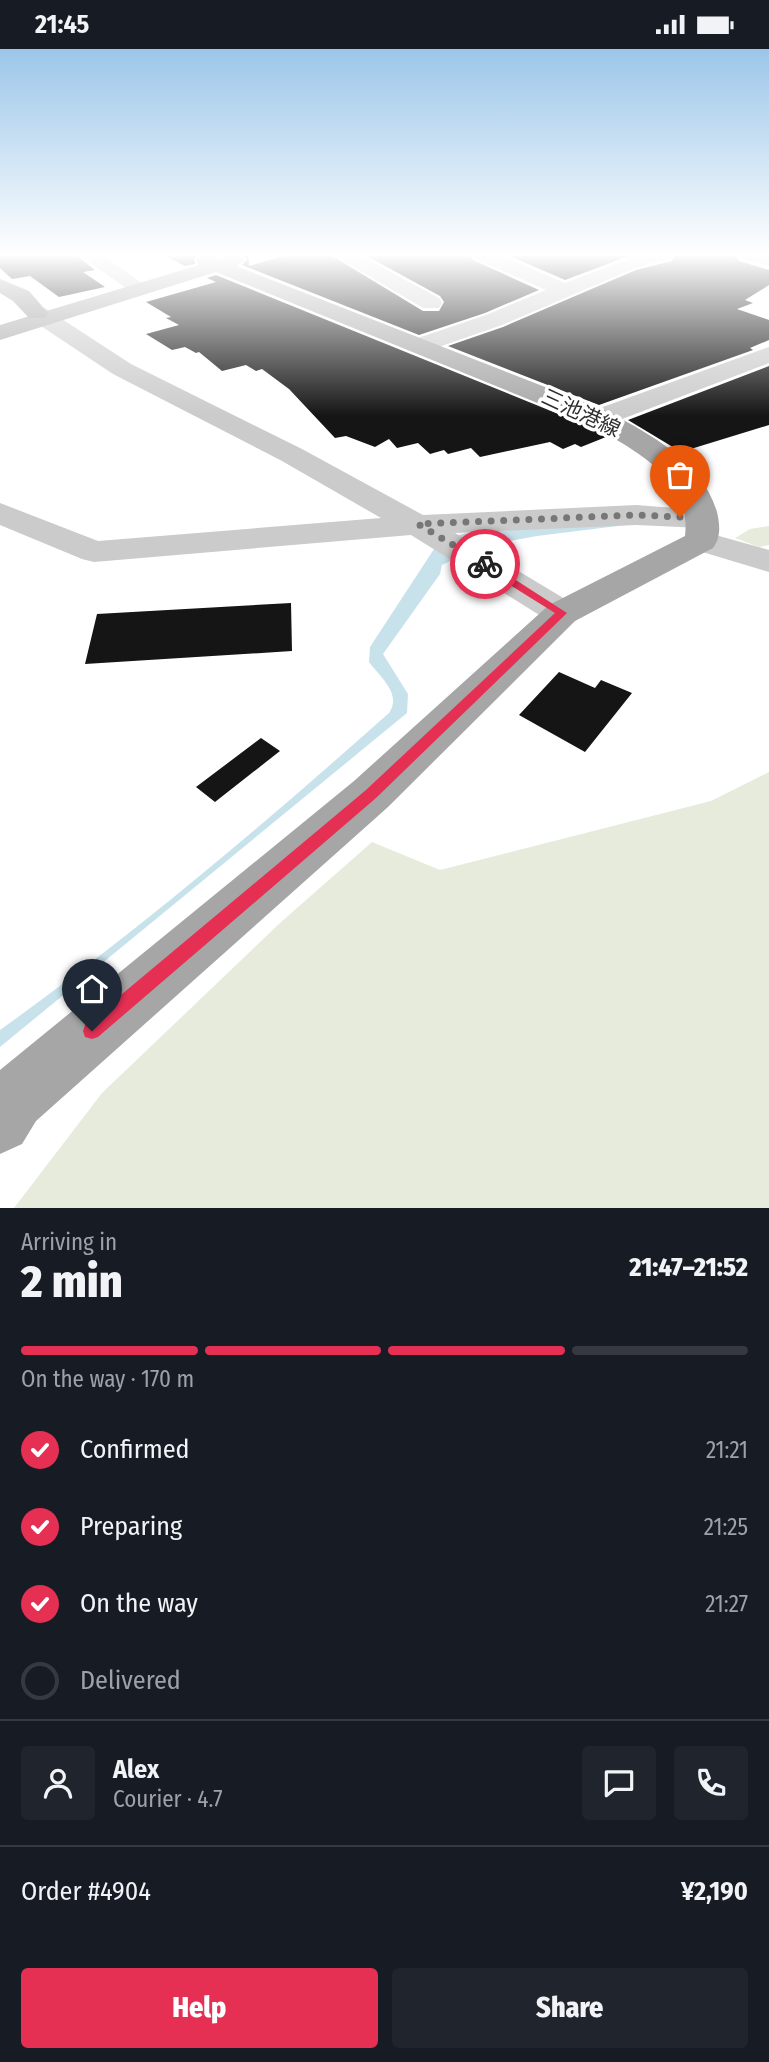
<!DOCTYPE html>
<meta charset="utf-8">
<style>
:root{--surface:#171b24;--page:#20242c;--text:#f1f3f6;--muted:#9ea1a6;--line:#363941;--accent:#e53054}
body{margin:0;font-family:"Fira Sans Condensed","Noto Sans JP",sans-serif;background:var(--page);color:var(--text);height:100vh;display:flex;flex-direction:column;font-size:26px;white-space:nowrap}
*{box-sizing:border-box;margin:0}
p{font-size:23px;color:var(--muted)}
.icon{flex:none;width:38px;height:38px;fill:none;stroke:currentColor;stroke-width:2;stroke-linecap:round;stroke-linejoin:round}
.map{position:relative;height:1159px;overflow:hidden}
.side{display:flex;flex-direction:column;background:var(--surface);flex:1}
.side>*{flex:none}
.pin{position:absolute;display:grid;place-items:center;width:60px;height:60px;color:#fff;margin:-72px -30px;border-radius:50% 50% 50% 0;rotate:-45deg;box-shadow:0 0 7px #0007}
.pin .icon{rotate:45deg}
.courier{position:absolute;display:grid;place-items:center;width:70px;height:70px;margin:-35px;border:5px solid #e53054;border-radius:50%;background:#fff;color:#222;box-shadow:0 2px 9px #0007}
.head em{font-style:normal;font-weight:800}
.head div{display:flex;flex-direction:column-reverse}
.head{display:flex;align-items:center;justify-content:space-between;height:119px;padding:0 21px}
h1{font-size:46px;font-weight:800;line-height:52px}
.bar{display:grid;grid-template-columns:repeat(4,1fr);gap:10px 7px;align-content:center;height:84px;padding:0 21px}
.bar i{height:9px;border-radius:5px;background:var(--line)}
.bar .on{background:var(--accent)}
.bar p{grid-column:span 4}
.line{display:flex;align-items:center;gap:18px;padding:0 21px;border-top:2px solid var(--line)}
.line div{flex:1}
.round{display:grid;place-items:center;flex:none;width:74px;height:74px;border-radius:7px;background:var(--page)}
ol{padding:0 21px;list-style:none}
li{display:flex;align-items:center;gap:21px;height:77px}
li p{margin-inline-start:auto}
li .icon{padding:7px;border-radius:50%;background:var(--accent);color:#fff;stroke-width:4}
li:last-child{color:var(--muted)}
li i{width:38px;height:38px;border:4px solid var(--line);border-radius:50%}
.action{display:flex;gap:14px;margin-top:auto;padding:14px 21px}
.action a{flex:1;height:80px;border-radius:7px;background:var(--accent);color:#fff;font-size:28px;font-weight:800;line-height:80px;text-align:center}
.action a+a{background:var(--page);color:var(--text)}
.status{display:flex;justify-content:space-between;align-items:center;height:49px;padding:0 35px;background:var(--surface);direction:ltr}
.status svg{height:19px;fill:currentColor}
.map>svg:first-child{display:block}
.green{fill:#e6ebdc}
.water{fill:#c8e2eb}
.building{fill:#151515}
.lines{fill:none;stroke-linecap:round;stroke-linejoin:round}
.minor{fill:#cbcbcb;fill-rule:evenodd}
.major{fill:#a6a6a6;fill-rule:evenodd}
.highway{fill:#959595;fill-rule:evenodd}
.route{fill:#e53054}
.done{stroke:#777;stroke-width:7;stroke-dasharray:0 12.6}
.labels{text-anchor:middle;stroke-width:7;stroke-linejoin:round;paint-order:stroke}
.street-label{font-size:21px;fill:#2e2e2e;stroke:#fff}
</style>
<div class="status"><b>21:45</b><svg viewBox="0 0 49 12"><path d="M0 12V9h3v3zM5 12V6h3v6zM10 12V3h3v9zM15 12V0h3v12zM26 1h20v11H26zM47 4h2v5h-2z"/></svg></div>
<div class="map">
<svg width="769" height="1159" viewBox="0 0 769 1159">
<rect width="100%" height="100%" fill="#fff"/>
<path class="green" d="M 769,477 L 769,496 L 759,498 L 735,489 L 750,480 Z
M 769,723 L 769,1159 L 14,1159 L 102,1044 L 280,874 L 372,793 L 440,821 L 711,752 Z"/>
<path class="water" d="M 642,474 L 537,487 L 482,497 L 442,516 L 440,525 L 383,605 L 408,645 L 407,664 L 0,998 L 0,981 C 137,883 263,776 389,664 C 402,645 381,629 369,613 L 370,598 L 434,500 L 459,486 L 472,483 Z"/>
<path class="building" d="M 0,205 L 75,205 L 95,221 L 83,223 L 105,238 L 59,248 L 30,227 L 12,230 L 0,219 Z
M 162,205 L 199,205 L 194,210 L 195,215 L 185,217 Z
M 240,205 L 248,205 L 249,217 L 290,205 L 329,205 L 423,262 L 439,262 L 444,253 L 440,247 L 363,205 L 468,205 L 473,211 L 539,241 L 485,264 L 419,286 L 242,216 L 247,210 Z
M 505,205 L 634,205 L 565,231 Z
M 676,205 L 734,205 L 739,212 L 769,221 L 769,236 L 745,251 L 753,254 L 737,260 L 769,271 L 769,291 L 750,299 L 753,301 L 599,356 L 448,297 L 503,278 L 636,221 L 672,212 Z
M 216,226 L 588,377 L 606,388 L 581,398 L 575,395 L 563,400 L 550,393 L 480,408 L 471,399 L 448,405 L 444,401 L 430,405 L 418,394 L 397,399 L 389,390 L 375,398 L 346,387 L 335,389 L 289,340 L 262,320 L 256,322 L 246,316 L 222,322 L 199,303 L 196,304 L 185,298 L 172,301 L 146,285 L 179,276 L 166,269 L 171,268 L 146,253 L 216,233 L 207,229 Z
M 769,317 L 769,376 L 681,403 L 628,371 Z
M 291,554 L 292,602 L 85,615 L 97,565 Z
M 559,623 L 595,639 L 601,631 L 632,644 L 585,703 L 519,666 Z
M 261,689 L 280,702 L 215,753 L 196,738 Z"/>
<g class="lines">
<path class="minor" d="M 78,205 L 101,205 L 143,235 L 140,239 L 126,239 Z
M 332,205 L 357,205 L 439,249 L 442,254 L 439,259 L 423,259 Z
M 471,205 L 498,205 L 565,234 L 642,205 L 674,205 L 671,209 L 635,219 L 502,276 L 430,301 L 421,303 L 412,301 L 409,296 L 412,291 L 486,266 L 546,241 L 474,209 Z
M 737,205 L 769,205 L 769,217 L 740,209 Z
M 37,257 L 45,259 L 131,315 L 302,400 L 423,466 L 636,456 L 714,462 L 718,469 L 714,476 L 702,479 L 636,476 L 455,484 L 575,556 L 581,564 L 575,572 L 562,576 L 549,572 L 411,486 L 94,513 L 82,510 L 0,476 L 0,454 L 98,492 L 381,469 L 282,412 L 113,325 L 29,269 L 26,264 L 29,259 Z
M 769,298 L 769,314 L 609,375 L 599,377 L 589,375 L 585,369 L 589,363 Z
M 701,482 L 769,501 L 769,523 L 689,499 L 684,492 L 689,485 Z"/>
<path class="major" d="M 235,205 L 245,211 L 236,217 L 609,363 C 652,387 702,412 717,463 C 720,476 721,488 713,499 L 575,572 L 388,758 L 36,1072 L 22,1095 L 0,1105 L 0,1021 L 354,732 L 549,556 L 685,487 C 692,428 632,400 589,375 L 216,223 L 0,291 L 0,276 L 199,216 L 196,212 L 199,208 L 206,206 L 218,210 Z"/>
<path class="highway" d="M 0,230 L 29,242 L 48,264 L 45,269 L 29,269 L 13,252 L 0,244 Z"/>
</g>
<linearGradient id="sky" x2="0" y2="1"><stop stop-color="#9bc6e9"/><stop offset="0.56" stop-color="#fff"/><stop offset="1" stop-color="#fff" stop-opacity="0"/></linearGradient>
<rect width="769" height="367" fill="url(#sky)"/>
<path class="route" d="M 481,513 L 488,513 L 567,564 L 376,749 L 98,988 L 92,990 L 85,988 L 83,982 L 85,976 L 366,741 L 555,564 L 481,518 Z"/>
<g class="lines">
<path class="done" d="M 485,515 L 418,475 L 636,466 L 680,468"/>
</g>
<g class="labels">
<g class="street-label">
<text transform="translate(581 364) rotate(25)" y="7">三池港線</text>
</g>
</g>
</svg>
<div class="pin" style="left:680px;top:468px;background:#ea580c"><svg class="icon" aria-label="bag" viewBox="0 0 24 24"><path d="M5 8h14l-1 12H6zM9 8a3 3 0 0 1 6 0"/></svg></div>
<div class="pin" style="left:92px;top:982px;background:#1f2937"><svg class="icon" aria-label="home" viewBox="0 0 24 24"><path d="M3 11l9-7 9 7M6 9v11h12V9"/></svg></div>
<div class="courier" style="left:485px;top:515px"><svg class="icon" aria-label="bike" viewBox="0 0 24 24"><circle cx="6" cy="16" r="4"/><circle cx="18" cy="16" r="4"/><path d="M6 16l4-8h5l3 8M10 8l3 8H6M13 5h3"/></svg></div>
</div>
<section class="side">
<div class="head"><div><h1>2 min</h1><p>Arriving in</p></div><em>21:47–21:52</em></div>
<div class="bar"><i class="on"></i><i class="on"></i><i class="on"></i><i></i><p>On the way · 170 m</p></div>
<ol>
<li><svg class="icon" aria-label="check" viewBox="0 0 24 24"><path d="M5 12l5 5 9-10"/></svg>Confirmed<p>21:21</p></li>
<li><svg class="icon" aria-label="check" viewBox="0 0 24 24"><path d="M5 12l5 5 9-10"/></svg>Preparing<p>21:25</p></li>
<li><svg class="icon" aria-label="check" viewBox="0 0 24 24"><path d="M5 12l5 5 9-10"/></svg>On the way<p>21:27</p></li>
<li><i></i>Delivered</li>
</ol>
<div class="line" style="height:126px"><a class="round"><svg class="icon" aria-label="person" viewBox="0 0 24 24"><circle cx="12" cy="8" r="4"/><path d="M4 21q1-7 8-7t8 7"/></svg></a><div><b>Alex</b><p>Courier · 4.7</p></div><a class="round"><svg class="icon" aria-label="chat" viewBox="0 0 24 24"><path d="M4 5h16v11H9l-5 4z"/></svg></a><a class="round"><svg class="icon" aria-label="phone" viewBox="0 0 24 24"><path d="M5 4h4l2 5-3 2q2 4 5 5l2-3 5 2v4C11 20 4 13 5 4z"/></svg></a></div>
<div class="line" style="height:91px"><div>Order #4904</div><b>¥2,190</b></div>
<div class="action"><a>Help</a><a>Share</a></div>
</section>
